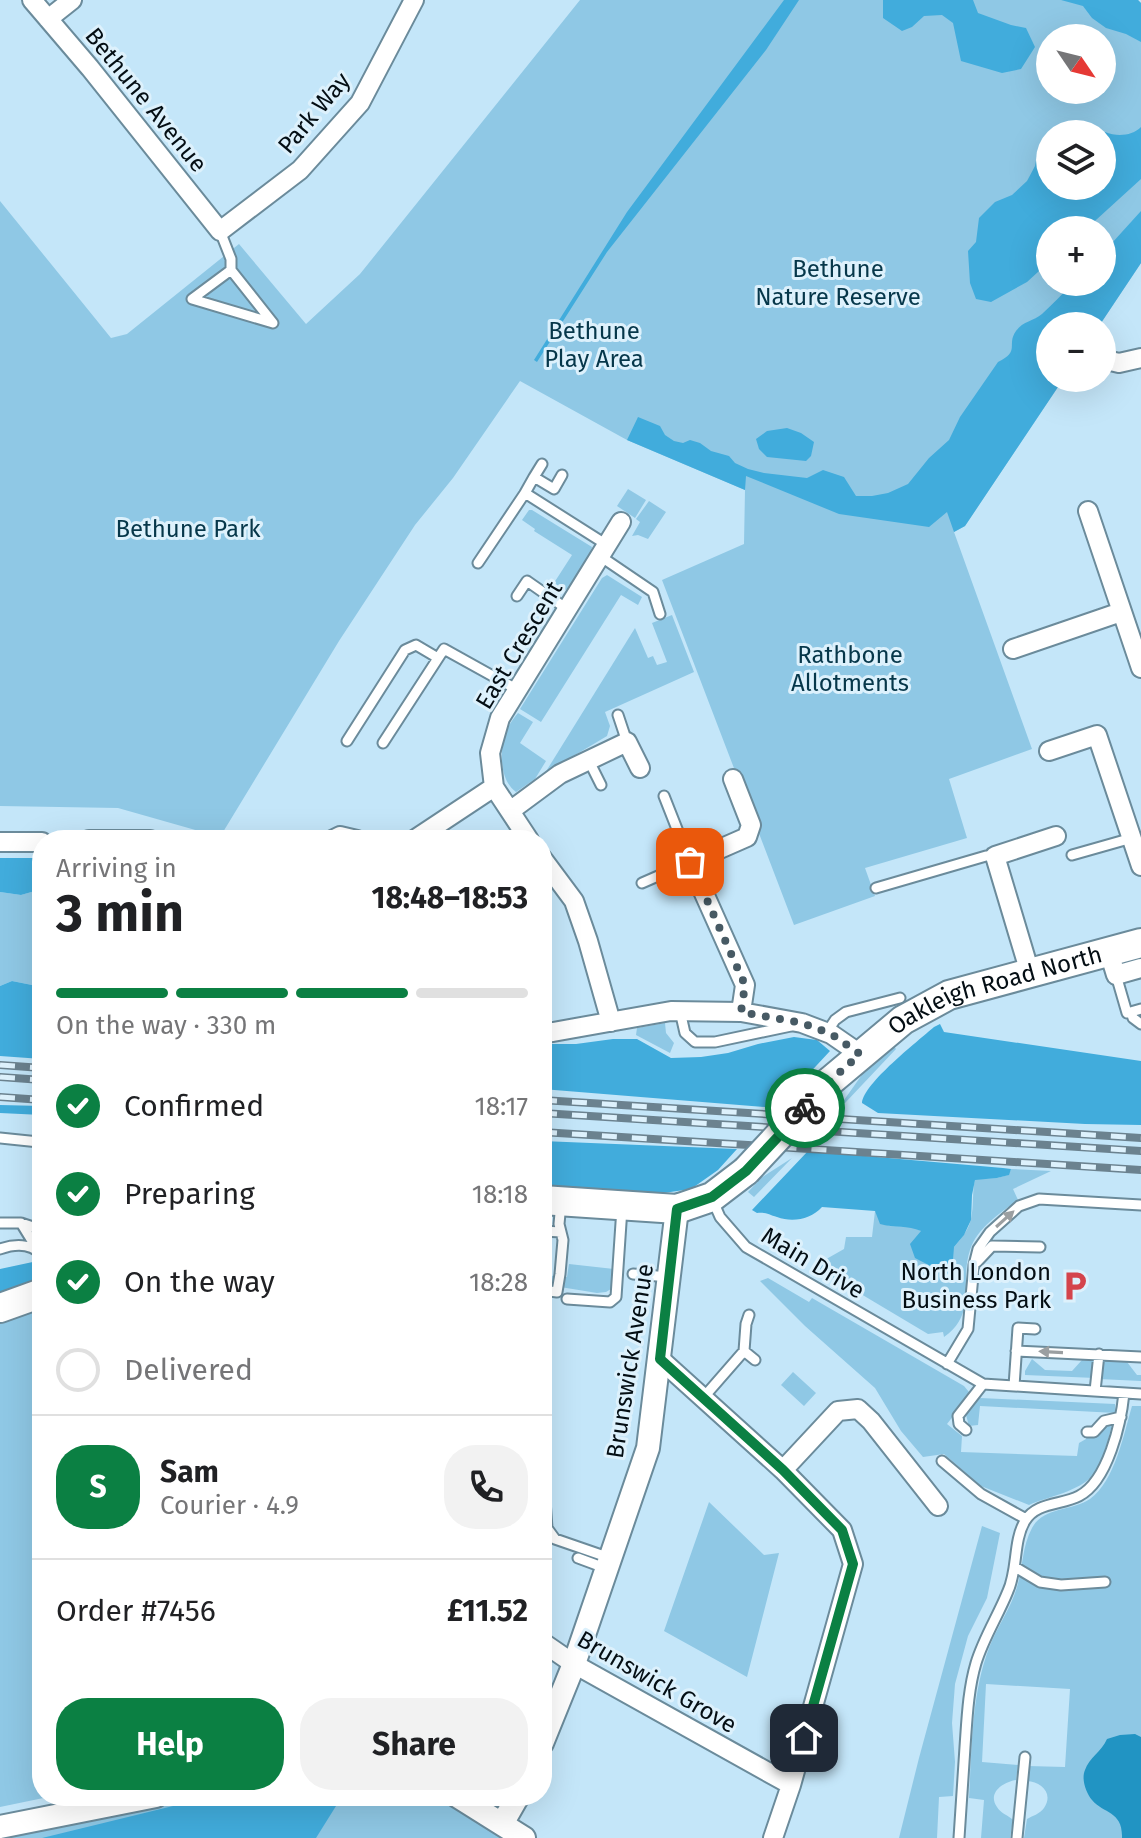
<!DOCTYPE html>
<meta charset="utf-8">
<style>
:root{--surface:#fff;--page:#f2f2f2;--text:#202124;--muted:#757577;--line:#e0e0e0;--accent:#0b8043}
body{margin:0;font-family:"Fira Sans",sans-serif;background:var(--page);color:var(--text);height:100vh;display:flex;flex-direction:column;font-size:30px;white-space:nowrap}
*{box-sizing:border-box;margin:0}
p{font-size:26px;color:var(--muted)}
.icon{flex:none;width:44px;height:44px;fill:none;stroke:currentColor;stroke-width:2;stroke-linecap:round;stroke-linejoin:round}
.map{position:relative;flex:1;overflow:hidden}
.sheet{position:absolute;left:32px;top:830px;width:520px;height:976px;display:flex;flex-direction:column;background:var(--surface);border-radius:32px;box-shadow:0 8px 32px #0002}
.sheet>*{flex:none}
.needle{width:52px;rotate:125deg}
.buttons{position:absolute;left:1036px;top:24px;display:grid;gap:16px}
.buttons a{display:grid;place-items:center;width:80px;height:80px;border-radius:50%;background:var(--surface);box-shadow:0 8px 32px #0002;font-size:40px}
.pin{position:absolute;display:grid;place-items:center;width:68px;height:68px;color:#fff;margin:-34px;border-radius:16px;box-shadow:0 4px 12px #0006}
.courier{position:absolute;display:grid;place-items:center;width:80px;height:80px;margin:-40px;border:6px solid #0b8043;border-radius:50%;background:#fff;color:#222;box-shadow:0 2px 10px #0007}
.overview em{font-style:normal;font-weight:700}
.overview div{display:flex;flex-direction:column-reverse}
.overview{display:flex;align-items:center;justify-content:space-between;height:136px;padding:0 24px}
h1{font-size:52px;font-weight:700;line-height:60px}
.bar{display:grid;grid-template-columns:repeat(4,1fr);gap:12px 8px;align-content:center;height:96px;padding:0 24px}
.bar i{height:10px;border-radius:6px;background:var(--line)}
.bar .current{background:var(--accent)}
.bar p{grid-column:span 4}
.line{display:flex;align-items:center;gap:20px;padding:0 24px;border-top:2px solid var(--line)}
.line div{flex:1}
.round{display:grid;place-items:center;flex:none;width:84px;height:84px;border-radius:32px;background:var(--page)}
ol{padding:0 24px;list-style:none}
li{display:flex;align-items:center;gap:24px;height:88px}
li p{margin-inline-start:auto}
li .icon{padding:8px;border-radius:50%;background:var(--accent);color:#fff;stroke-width:4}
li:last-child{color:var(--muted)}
li i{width:44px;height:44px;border:4px solid var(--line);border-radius:50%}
.action{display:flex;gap:16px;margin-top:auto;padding:16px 24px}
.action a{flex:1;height:92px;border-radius:32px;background:var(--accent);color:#fff;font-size:32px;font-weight:700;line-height:92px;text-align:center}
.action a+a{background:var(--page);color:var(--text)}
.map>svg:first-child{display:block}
.green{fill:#8fc8e5;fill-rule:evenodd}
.forest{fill:#41acdc}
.water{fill:#2194c3}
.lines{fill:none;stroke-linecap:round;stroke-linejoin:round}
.service-casing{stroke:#6b8b9b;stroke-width:13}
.minor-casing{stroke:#6b8b9b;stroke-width:22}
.tertiary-casing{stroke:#6b8b9b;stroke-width:26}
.primary-casing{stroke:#6b8b9b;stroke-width:32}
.service{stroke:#fff;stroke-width:9}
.minor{stroke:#fff;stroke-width:18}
.tertiary{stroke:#fff;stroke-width:22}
.primary{stroke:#fff;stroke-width:28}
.rail-casing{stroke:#6b828f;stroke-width:8}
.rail{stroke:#ddf1fc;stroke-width:5;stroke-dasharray:15;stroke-linecap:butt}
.primary-bridge-casing{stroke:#6b8b9b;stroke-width:32;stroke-linecap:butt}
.primary-bridge{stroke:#fff;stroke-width:28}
.oneway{fill:#9b9fa1}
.done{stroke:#475a64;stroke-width:8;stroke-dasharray:0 14.4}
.route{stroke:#0b8043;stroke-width:10}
.labels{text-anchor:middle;stroke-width:6;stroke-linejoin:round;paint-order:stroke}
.street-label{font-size:24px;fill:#040e14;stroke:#ddf1fc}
.park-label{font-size:24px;fill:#06374a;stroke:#ddf1fc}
.poi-label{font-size:24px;fill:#040e14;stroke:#ddf1fc;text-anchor:end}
</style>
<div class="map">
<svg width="1141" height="1838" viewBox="0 0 1141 1838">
<rect width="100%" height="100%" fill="#c4e6f9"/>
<path class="green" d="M 580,0 L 1138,0 L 1141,3 L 1141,263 L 1099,326 L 1050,326 L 1050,378 L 1064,378 L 965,526 L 954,532 L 1032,749 L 949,779 L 967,838 L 865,868 L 875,896 L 794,925 L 662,580 L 744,544 L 745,490 L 627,440 L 520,381 L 453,478 L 415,525 L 339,641 L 220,837 L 118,808 L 0,806 L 0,201 L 111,338 L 127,334 L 239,244 L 306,324 L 360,274 ZM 1050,38 L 1102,38 L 1102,90 L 1050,90 ZM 1050,134 L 1102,134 L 1102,186 L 1050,186 ZM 1050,230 L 1102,230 L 1102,282 L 1050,282 Z
M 628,489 L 646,500 L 635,518 L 617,506 Z
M 649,501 L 666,512 L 648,539 L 638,535 L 632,536 L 640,522 L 636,519 Z
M 529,510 L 532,510 L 592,547 L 591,552 L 568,589 L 560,591 L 552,586 L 572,555 L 534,531 L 535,529 L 522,520 Z
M 607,575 L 642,597 L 638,605 L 621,595 L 541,722 L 520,709 L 602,578 Z
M 672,615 L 694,672 L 605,712 L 610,726 L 607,736 L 545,773 L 635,628 L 648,658 L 653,656 L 657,665 L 667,662 L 652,623 Z
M 518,713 L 533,722 L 520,743 L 546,761 L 535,779 L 516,792 C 499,780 499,748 507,730 C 509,724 514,718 518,713 Z
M 42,889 L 42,987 L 12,981 L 0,986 L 0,892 L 21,895 Z
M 665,1023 L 666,1033 L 674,1043 L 670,1053 L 636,1035 L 637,1028 Z
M 893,1045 L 896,1049 L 845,1103 L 842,1103 L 866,1069 Z
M 792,1158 L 754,1197 L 748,1192 L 761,1178 Z
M 1011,1169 L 1051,1171 L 1013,1189 L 1018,1200 C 1000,1213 977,1228 970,1250 C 959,1283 978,1313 944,1337 L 943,1332 L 928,1334 L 814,1266 L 844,1249 L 846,1237 L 872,1237 L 875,1211 L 889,1226 L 913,1227 L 954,1247 C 961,1239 969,1229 971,1219 C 974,1206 972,1192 975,1179 L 997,1178 L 1008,1175 Z
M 569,1264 L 614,1269 L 611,1289 L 606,1292 L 597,1293 L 542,1284 L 542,1275 L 567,1277 Z
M 768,1278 L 809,1302 L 812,1298 L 964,1386 L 969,1392 L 968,1397 L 947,1424 L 962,1436 L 961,1452 L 1077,1456 L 1079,1443 L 1086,1439 L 1087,1432 L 1110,1421 L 1112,1425 C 1108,1439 1103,1462 1094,1474 C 1079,1492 1049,1496 1029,1505 L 981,1486 L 944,1454 L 923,1457 L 901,1431 L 875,1388 L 805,1326 L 760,1281 Z
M 42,1306 L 42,1796 L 53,1796 L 0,1807 L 0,1318 Z
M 1032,1359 L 1045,1370 L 1072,1371 L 1082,1360 L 1096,1361 L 1095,1378 L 1025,1375 L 1025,1371 Z
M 1101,1360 L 1127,1362 L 1137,1375 L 1141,1375 L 1141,1381 L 1099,1379 Z
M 793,1372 L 816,1393 L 804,1406 L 781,1385 Z
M 980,1398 L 1115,1404 L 1116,1413 L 980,1406 L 978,1425 L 969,1426 L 966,1415 Z
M 1132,1406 L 1141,1406 L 1141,1838 L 1024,1838 L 1027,1819 C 1032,1816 1040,1814 1044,1808 C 1054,1793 1041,1782 1027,1781 L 1028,1766 L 1065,1767 L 1070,1689 L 986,1684 L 982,1762 L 1018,1765 L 1016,1780 C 1003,1782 987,1793 997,1807 C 1000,1813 1008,1815 1013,1820 L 1010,1838 L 981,1838 L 984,1800 L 969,1798 C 972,1748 971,1696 989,1648 C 997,1627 1011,1608 1017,1587 C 1023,1568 1022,1546 1032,1528 C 1043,1507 1072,1511 1090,1499 C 1115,1481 1124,1433 1132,1406 Z
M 709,1502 L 764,1555 L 779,1553 L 747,1677 L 664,1631 Z
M 982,1526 L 1000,1533 L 987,1598 L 968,1636 L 955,1684 L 952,1723 L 955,1762 L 953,1796 L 939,1797 L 937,1838 L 899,1838 L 919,1758 Z
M 150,1796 L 459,1796 L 526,1838 L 0,1838 L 0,1824 Z"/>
<path class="forest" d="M 784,0 L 799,0 L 766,50 L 607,252 L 537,362 L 534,360 L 627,212 Z
M 883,0 L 973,0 L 978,13 L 1011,25 L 1026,28 L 1035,47 L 1021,69 L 1002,73 L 961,61 L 953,23 L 942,15 L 924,16 L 912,27 L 902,31 L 883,18 Z
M 1061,0 L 1138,0 L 1141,3 L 1141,42 L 1126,34 L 1106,28 L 1092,18 L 1083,6 Z
M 1141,127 L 1141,179 L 1085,230 L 1050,230 L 1050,261 L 1027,282 L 991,302 L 976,299 L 970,283 L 968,251 L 976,242 L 979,218 L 995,202 L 1012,195 L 1027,181 L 1035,166 L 1037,155 L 1050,152 L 1050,186 L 1102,186 L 1102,134 L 1105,132 C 1117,137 1132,136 1141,127 Z
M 1141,211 L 1141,263 L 1099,326 L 1050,326 L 1050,378 L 1064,378 L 965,526 L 954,532 L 947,512 L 929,527 L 839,514 L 746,476 L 745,490 L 627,440 L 638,417 L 660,426 L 665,435 L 674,441 L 683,443 L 690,440 L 700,443 L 711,451 L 729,456 L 735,463 L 748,469 L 764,473 L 807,478 L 823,470 L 844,477 L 856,496 L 872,496 L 888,493 L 908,484 L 929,458 L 949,440 L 960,417 L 998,362 C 1021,351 1006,345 1016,331 C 1023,321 1034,321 1042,314 C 1053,304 1063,293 1074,282 L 1102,282 L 1102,254 Z
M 787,428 L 801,433 L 814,442 L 811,456 L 806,461 L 767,457 L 759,449 L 756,439 L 767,431 Z
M 0,858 L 42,858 L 42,889 L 21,895 L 0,892 Z
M 12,981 L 42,987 L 42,1059 L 0,1056 L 0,986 Z
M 940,1024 L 944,1032 L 1141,1061 L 1141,1125 L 1085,1124 L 878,1113 L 862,1103 C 864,1083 917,1042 934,1027 Z
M 794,1037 L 817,1040 L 830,1051 L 777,1108 L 542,1089 L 542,1044 L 576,1044 L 613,1039 L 637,1039 L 671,1058 L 701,1057 L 728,1053 L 758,1044 Z
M 0,1105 L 42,1106 L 42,1115 L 0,1113 Z
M 542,1141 L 737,1149 L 718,1170 L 691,1189 L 643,1196 L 542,1189 Z
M 808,1151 L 1003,1168 L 1011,1169 L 1009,1175 L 997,1178 L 975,1180 L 972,1195 L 971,1220 L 964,1235 L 954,1247 L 952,1272 L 946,1274 L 915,1258 L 910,1244 L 921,1231 C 908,1225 894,1228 880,1224 L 875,1211 L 822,1207 C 811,1219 793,1223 777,1217 C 769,1215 766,1212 757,1213 L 752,1210 Z
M 42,1260 L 42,1288 L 0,1302 L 0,1269 Z
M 214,1796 L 339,1796 L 341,1798 L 316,1838 L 42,1838 Z"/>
<path class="water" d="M 1135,1734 L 1141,1737 L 1141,1838 L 1122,1838 C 1123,1811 1104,1814 1092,1800 C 1086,1793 1081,1779 1085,1770 C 1089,1758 1102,1751 1107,1739 L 1120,1735 Z"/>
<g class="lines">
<defs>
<path id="service" d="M 220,231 L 231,259 L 231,270 L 273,323 L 192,299 L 231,270
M 534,477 L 542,464
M 525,493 L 534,477 L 554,489 L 562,475
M 600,556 L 653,592 L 660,614
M 478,563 L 525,493 L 607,545
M 517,596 L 527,581 L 567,609
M 618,715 L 627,742
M 347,741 L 405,650 L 416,645 L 438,658
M 383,743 L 444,649 L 518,690
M 589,761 L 601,785
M 1072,855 L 1132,838
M 642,883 L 690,862 L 664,796
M 876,888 L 986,856 L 995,856
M 1116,975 L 1127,1013 L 1141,1009
M 680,1011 L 685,1033 L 695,1042 L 715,1042 L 791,1026
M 1131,1012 L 1133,1018 L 1141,1024
M 827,1032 L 835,1020 L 846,1012 L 900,998
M 0,1138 L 39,1142
M 713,1201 L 720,1217 L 746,1247 L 983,1384 L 1141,1394
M 0,1223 L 21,1223 L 37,1249
M 21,1223 L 42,1230
M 543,1231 L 561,1232
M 0,1249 C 14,1244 31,1243 42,1255
M 977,1262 L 992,1246 L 1040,1247
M 633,1274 L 669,1277
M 542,1290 L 557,1292 L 560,1274 L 563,1240 L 559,1224 L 561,1203
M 567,1299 L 610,1302 L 616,1297 L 622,1208
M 749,1315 L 746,1324 L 744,1351 L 755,1360
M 1016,1351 L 1141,1357
M 947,1364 L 968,1329 L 974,1265 L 978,1249 L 990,1232 L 1019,1206 L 1039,1199 L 1141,1205
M 1014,1386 L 1018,1328 L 1035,1329
M 1095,1391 L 1099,1354
M 703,1398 L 744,1351
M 966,1430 L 959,1424 L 958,1416 L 983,1384
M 1087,1432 L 1094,1432 L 1104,1421 L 1121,1417
M 542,1458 L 547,1528 L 555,1539 L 610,1558
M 942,1461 L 981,1494 L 1026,1519
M 578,1558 L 605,1568
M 1015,1567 L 1040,1582 L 1061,1585 L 1105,1582
M 959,1838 C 961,1808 963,1777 965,1747 C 967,1719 968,1690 976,1663 C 984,1637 998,1616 1008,1591 C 1018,1569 1013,1541 1025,1521 C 1036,1502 1062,1505 1079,1496 C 1108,1481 1121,1423 1124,1393
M 1017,1838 L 1025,1757"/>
<path id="minor" d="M 32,0 L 90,68 L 220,231 L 300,170 L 360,103 L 414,0
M 48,19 L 72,0
M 1102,359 L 1119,363 L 1141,358
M 1088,511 L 1141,668
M 1013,649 L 1121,612
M 1049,751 L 1097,735 L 1141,866
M 733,779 L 751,825 L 747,837 L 690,862 L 745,985 L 741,1012
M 510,811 L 560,774 L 627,742 L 640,768
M 89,840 L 150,840
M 332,840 L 340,836 L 357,840
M 414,840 L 494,787
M 529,840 L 494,787 L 490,753 L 500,718 L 621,522
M 0,842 L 42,842
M 542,858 L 574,901 L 588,941 L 611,1022
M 1109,952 L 1116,975 L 1141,968
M 1030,973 L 995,856 L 1056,836
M 542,1033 L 553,1032 L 671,1011 L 741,1012 L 802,1023 L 831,1034 L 860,1054
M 660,1359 L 783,1470 L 842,1530 L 853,1564 L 791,1785 L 773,1838
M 783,1470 L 838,1411 L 858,1409 L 871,1421 L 938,1506
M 542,1642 L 574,1664 L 791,1785"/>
<path id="tertiary" d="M 542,1743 L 574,1664 L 648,1448 L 677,1209
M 457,1796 L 524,1838
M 502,1824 L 518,1796
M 0,1827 L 156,1796"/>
<g id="primary">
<path id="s1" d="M 829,1082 L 903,1020 L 949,995 L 1141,943"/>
<path d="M 542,1200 L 677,1209 L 712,1197 L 746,1171"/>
<path d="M 0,1308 L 42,1293"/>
</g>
</defs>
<use href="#service" class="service-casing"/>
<use href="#minor" class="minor-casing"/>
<use href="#tertiary" class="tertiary-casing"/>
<use href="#primary" class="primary-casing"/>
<use href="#service" class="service"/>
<use href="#minor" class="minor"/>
<use href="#tertiary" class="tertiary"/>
<use href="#primary" class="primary"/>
<defs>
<path id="rail" d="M 0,1065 L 42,1068
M 0,1077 L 42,1080
M 0,1097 L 42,1100
M 542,1100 L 1141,1138
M 542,1113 L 1141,1151
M 542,1132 L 1141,1170"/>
</defs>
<use href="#rail" class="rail-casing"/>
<use href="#rail" class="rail"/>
<defs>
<path id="primary-bridge" d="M 746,1171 L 829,1082"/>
</defs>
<use href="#primary-bridge" class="primary-bridge-casing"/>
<use href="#primary-bridge" class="primary-bridge"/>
</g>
<defs><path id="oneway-solid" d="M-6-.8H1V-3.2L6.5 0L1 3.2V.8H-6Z" transform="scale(2)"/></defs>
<g class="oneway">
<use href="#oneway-solid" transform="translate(1005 1219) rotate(-42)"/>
<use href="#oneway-solid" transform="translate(1051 1352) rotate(-177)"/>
</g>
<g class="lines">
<path class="done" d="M 690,862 L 745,985 L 741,1012 L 802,1023 L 831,1034 L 860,1054 L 829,1082 L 805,1108"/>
<path class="route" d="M 804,1738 L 853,1564 L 842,1530 L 783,1470 L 660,1359 L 677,1209 L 712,1197 L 746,1171 L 805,1108"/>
</g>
<defs>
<symbol id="parking-bare" viewBox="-9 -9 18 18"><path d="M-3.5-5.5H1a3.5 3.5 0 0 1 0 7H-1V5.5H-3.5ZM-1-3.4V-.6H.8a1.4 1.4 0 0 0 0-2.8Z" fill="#d4444c" stroke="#ddf1fc" stroke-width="2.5" paint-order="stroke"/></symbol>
</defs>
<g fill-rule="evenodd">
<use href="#parking-bare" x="1053" y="1264" width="44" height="44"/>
</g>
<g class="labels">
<g class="street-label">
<text transform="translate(146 100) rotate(51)" y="8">Bethune Avenue</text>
<text transform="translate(314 113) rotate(-50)" y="8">Park Way</text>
<text transform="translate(519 645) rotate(-59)" y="8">East Crescent</text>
<text dy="8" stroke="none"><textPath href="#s1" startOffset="194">Oakleigh Road North</textPath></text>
<text transform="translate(813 1263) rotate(31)" y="8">Main Drive</text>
<text transform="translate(630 1361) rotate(-81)" y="8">Brunswick Avenue</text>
<text transform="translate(657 1682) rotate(30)" y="8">Brunswick Grove</text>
</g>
<g class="park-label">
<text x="838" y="277">Bethune<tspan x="838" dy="28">Nature Reserve</tspan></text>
<text x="594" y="339">Bethune<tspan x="594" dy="28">Play Area</tspan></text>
<text x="188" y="537">Bethune Park</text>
<text x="850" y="663">Rathbone<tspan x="850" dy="28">Allotments</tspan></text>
</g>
<g class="poi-label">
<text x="1051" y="1280">North London<tspan x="1051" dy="28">Business Park</tspan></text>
</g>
</g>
</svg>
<div class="buttons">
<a><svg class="needle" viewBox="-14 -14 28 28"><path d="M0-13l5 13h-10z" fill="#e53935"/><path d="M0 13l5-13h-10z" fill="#757577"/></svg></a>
<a><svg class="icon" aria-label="layers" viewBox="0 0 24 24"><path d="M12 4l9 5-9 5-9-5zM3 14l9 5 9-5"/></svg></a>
<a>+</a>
<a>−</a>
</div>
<div class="pin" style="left:690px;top:862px;background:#ea580c"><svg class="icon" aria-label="bag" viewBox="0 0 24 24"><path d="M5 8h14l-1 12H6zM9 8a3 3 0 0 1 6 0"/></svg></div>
<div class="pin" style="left:804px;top:1738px;background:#1f2937"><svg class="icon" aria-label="home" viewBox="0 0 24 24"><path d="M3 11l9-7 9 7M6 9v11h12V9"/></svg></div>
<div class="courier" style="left:805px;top:1108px"><svg class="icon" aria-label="bike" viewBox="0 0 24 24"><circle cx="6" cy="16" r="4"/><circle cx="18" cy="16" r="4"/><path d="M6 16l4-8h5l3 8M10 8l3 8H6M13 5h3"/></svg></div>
<section class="sheet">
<div class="overview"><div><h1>3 min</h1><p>Arriving in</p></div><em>18:48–18:53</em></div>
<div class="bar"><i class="current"></i><i class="current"></i><i class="current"></i><i></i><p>On the way · 330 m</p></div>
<ol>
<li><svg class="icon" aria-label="check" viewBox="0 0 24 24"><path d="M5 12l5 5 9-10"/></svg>Confirmed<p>18:17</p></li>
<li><svg class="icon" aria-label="check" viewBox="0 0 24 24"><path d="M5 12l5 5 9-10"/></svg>Preparing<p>18:18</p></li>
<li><svg class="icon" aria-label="check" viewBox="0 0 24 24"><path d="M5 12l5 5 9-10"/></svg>On the way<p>18:28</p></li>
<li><i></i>Delivered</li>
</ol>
<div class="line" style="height:144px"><b class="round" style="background:var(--accent);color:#fff">S</b><div><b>Sam</b><p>Courier · 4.9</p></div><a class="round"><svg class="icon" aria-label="phone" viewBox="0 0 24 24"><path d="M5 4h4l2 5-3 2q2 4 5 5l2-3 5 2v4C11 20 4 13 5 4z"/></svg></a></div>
<div class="line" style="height:104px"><div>Order #7456</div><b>£11.52</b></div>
<div class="action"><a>Help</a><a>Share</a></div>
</section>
</div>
